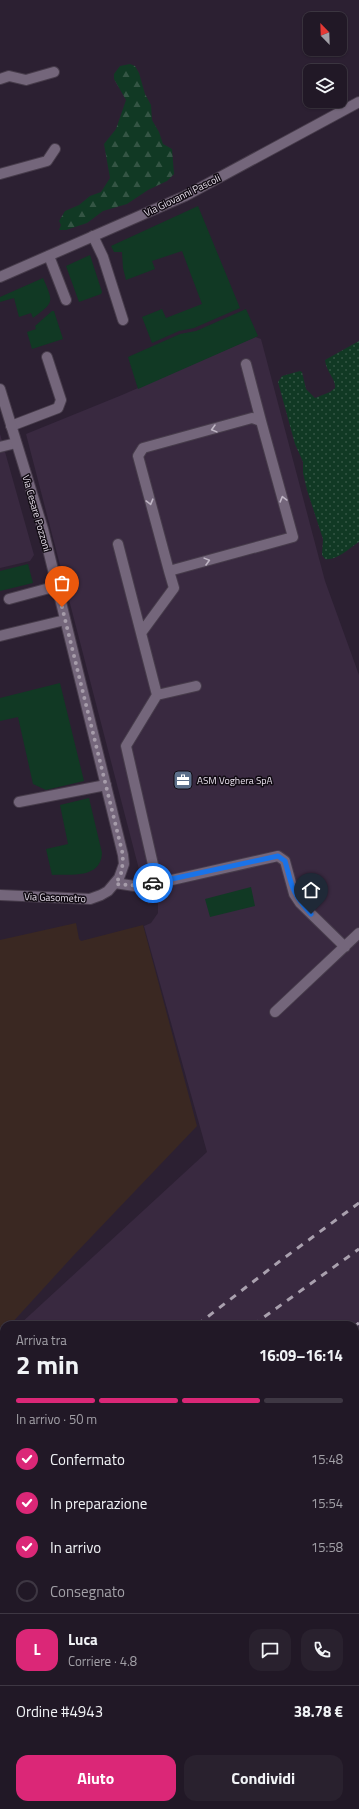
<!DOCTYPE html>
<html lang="it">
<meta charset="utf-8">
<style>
:root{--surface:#211826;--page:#29212e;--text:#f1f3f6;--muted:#a2a0a7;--line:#3e3743;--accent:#db2777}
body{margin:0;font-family:"Titillium Web",sans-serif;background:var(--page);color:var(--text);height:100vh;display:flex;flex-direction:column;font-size:15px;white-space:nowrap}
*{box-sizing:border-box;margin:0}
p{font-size:13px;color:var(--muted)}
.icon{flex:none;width:22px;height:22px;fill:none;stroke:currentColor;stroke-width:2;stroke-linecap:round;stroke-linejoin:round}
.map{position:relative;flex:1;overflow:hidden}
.sheet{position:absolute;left:0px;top:1321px;width:359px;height:488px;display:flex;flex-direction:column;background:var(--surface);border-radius:12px 12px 0 0;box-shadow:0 1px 3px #0004,0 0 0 1px var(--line)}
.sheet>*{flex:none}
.needle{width:26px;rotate:337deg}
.buttons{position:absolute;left:303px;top:12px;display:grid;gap:8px}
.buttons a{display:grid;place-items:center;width:44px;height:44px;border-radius:8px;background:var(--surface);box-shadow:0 1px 3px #0004,0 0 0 1px var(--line);font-size:20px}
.pin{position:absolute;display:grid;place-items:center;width:34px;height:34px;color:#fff;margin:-41px -17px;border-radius:50% 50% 50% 0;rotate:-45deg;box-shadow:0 0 4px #0007}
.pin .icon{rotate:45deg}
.courier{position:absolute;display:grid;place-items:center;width:40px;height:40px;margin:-20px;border:3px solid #1a73e8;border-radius:50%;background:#fff;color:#222;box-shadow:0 1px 5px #0007}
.headline em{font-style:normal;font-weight:700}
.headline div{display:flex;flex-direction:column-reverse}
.headline{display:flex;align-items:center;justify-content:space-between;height:68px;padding:0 16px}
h1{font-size:26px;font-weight:700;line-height:30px}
.bar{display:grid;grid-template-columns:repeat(4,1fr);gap:6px 4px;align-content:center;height:48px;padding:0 16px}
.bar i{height:5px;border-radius:3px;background:var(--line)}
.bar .current{background:var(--accent)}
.bar p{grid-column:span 4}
.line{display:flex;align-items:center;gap:10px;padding:0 16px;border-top:1px solid var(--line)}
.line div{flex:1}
.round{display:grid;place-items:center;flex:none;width:42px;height:42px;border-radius:12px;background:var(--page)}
ol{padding:0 16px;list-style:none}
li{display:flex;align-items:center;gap:12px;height:44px}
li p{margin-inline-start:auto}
li .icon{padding:4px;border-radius:50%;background:var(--accent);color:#fff;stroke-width:4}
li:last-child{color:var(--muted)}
li i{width:22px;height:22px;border:2px solid var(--line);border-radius:50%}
.primary-button{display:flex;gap:8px;margin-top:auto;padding:8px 16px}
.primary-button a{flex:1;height:46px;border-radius:12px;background:var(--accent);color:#fff;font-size:16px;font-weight:700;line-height:46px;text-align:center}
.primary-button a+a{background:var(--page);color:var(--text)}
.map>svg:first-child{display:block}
.built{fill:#392940}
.industrial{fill:#3a2822}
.grass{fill:url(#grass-dots)}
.forest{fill:url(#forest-firs)}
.garden{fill:#113924}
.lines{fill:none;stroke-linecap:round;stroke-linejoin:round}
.lane-casing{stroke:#473c4b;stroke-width:12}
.street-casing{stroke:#473c4b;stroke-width:12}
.secondary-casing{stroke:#473c4b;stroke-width:12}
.lane{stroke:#74667b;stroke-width:10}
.street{stroke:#74667b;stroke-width:10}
.secondary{stroke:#98739b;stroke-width:10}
.rail{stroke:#a9a0ae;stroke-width:3;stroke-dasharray:7 7;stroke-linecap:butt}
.oneway{stroke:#bfb5c4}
.done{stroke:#a69caa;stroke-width:4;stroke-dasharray:0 7.2}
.route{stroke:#1a73e8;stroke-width:5}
.labels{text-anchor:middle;stroke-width:3;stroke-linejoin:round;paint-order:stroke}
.street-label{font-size:10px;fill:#e7dfeb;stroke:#120c14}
.poi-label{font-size:10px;fill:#e7dfeb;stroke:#120c14;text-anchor:start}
</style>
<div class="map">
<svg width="359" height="1809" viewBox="0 0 359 1809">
<defs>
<pattern id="grass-dots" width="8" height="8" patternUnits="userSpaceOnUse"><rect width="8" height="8" fill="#113924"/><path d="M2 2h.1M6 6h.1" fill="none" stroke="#345544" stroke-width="1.8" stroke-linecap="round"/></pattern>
<pattern id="forest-firs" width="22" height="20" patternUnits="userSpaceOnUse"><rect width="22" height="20" fill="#113924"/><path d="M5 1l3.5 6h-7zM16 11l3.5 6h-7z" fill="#345544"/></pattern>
</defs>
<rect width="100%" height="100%" fill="#2c2032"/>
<path class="built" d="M 255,337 L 261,339 L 325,581 L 359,675 L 359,1391 L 355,1394 L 355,1325 L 19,1325 L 207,1152 L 144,926 L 151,923 L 158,913 L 158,902 L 148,904 L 26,434 L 122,395 Z
M 0,434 L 34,555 L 30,561 L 0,568 Z
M 4,1339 L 4,1647 L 0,1649 L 0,1342 Z"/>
<path class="industrial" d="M 76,923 L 79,939 L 81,941 L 143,925 L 197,1126 L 73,1256 L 10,1325 L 4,1325 L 4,1332 L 0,1336 L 0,940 Z"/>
<path class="grass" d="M 359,341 L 359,542 C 349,548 337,561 325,559 L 322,555 L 323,539 L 307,490 L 303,473 L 303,462 L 295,444 L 278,382 L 282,376 L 300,371 L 302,372 L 306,389 L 315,398 L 330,392 L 335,388 C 336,379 326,372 325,360 Z
M 359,1482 L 359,1629 L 355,1621 L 355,1485 Z"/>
<path class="forest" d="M 130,64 L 135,66 L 139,73 L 145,94 L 151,105 L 152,120 L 159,132 L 163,144 L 172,149 L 174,174 L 167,181 L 148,190 L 127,204 L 103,211 L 87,223 L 66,230 L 59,230 L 61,225 L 59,221 L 65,211 L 79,205 L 90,196 L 101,192 L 110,178 L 104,144 L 116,129 L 126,100 L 114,79 L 114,74 L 120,66 Z"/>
<path class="garden" d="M 198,206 L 240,308 L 194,328 L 179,331 L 152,343 L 142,317 L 162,309 L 166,318 L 202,304 L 182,251 L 152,261 L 155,269 L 126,280 L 123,268 L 122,252 L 114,252 L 111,246 Z
M 90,255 L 102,292 L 101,294 L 79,302 L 66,266 Z
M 43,278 C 54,303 54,302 33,318 L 31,313 L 19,317 L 14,298 L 0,302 L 0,297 Z
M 246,309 L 258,336 L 138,389 L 128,357 L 180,334 L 196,331 Z
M 52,311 L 54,311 L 63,339 L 32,349 L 27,332 L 36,329 L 35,326 Z
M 28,564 L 33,583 L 0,591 L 0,571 Z
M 60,683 L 84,781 L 46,790 L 33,784 L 18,717 L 0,721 L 0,698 Z
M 89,798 L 102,853 C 101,879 71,874 52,875 L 46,849 L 68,844 L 60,805 Z
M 251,887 L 255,906 L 210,917 L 205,899 Z
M 35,1805 L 76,1805 L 79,1809 L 30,1809 Z
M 111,1805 L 134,1805 L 137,1809 L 106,1809 Z"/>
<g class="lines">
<defs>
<path id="lane" d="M 0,79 L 9,76 L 26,80 L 54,72
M 0,174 L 47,161 L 55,149
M 93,236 L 103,257 L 123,320
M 49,256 L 66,300
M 246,364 L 261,421
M 11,426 L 58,408 L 61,400 L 47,357
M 0,447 L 16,443
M 118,544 L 157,695 L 126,746 L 157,882
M 9,599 L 57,586
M 141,633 L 174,588 L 169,571 L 138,456 L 143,448 L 252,418 L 261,421 L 293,537 L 169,571
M 0,636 L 65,620
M 157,695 L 196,686
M 19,802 L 106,785
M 115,883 L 141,887 L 278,856 L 285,861 L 294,894 L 300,903 L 345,947
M 275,1012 L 359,933
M 355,1467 L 359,1464
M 355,1657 L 359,1655
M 0,1672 L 4,1673
M 0,1753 L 4,1750"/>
<path id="street" d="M 0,277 L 185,196 L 359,102
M 0,389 L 43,529 L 123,855 L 124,864 L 119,878 L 108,891 L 101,895 L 90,899 L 0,895
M 355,1634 L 359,1643
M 180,1805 L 184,1809"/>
<path id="secondary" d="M 355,1781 L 359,1779
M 293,1809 L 302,1805"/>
</defs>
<use href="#lane" class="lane-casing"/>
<use href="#street" class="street-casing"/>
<use href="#secondary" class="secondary-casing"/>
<use href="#lane" class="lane"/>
<use href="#street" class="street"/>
<use href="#secondary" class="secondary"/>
<path class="rail" d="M 197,1325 L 280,1261 L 359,1203
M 253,1325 L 359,1249
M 355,1326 L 359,1323
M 355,1344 L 359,1341
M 0,1478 L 4,1475
M 0,1510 L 4,1507
M 0,1580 L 4,1577
M 0,1598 L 4,1595"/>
</g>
<defs><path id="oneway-chevron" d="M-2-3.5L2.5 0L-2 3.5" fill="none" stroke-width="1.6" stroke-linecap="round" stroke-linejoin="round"/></defs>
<g class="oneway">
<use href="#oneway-chevron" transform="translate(214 429) rotate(165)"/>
<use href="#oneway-chevron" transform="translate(283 499) rotate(-105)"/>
<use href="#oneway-chevron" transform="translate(150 502) rotate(75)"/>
<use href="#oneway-chevron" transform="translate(207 561) rotate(-15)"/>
</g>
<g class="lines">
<path class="done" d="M 62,607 L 123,855 L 122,871 L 116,884 L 141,886 L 153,883"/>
<path class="route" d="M 153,883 L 278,856 L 285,861 C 292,886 292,894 311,914"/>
</g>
<defs>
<symbol id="office-square" viewBox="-11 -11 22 22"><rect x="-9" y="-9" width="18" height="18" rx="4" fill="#5c6f8a" stroke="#120c14"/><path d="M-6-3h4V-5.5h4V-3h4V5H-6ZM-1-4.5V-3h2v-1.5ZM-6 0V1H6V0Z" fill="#fff"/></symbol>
</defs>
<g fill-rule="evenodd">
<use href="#office-square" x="172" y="769" width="22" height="22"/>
</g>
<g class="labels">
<g class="street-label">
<text transform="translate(182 195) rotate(-26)" y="4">Via Giovanni Pascoli</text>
<text transform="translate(37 513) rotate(74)" y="4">Via Cesare Pozzoni</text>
<text transform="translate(55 897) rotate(2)" y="4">Via Gasometro</text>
</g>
<g class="poi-label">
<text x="197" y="784">ASM Voghera SpA</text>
</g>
</g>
</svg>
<div class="buttons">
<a><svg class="needle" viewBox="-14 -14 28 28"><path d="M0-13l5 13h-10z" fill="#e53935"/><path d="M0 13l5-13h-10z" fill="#a2a0a7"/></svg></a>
<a><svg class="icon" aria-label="layers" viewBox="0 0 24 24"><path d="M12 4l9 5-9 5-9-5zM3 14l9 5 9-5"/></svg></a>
</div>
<div class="pin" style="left:62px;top:607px;background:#ea580c"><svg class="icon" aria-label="bag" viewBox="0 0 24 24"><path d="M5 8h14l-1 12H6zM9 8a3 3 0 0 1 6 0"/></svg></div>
<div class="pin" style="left:311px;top:914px;background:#1f2937"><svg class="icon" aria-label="home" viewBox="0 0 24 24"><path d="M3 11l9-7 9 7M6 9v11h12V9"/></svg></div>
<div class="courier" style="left:153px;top:883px"><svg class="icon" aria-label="car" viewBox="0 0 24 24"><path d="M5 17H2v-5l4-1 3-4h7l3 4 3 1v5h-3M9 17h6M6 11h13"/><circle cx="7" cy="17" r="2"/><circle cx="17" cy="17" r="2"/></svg></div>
<section class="sheet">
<div class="headline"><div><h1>2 min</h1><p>Arriva tra</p></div><em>16:09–16:14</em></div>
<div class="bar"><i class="current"></i><i class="current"></i><i class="current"></i><i></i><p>In arrivo · 50 m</p></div>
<ol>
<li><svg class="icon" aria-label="check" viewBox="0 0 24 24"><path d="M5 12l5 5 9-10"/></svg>Confermato<p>15:48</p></li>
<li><svg class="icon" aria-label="check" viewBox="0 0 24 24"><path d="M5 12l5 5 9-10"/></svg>In preparazione<p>15:54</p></li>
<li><svg class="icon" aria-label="check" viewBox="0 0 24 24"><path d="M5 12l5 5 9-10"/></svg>In arrivo<p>15:58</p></li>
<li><i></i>Consegnato</li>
</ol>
<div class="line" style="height:72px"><b class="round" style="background:var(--accent);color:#fff">L</b><div><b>Luca</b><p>Corriere · 4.8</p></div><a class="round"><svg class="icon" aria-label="chat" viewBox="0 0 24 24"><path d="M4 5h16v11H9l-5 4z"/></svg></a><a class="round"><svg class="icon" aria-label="phone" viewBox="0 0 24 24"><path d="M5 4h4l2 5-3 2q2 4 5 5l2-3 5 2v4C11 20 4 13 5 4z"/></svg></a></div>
<div class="line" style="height:52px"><div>Ordine #4943</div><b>38.78 €</b></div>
<div class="primary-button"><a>Aiuto</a><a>Condividi</a></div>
</section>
</div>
